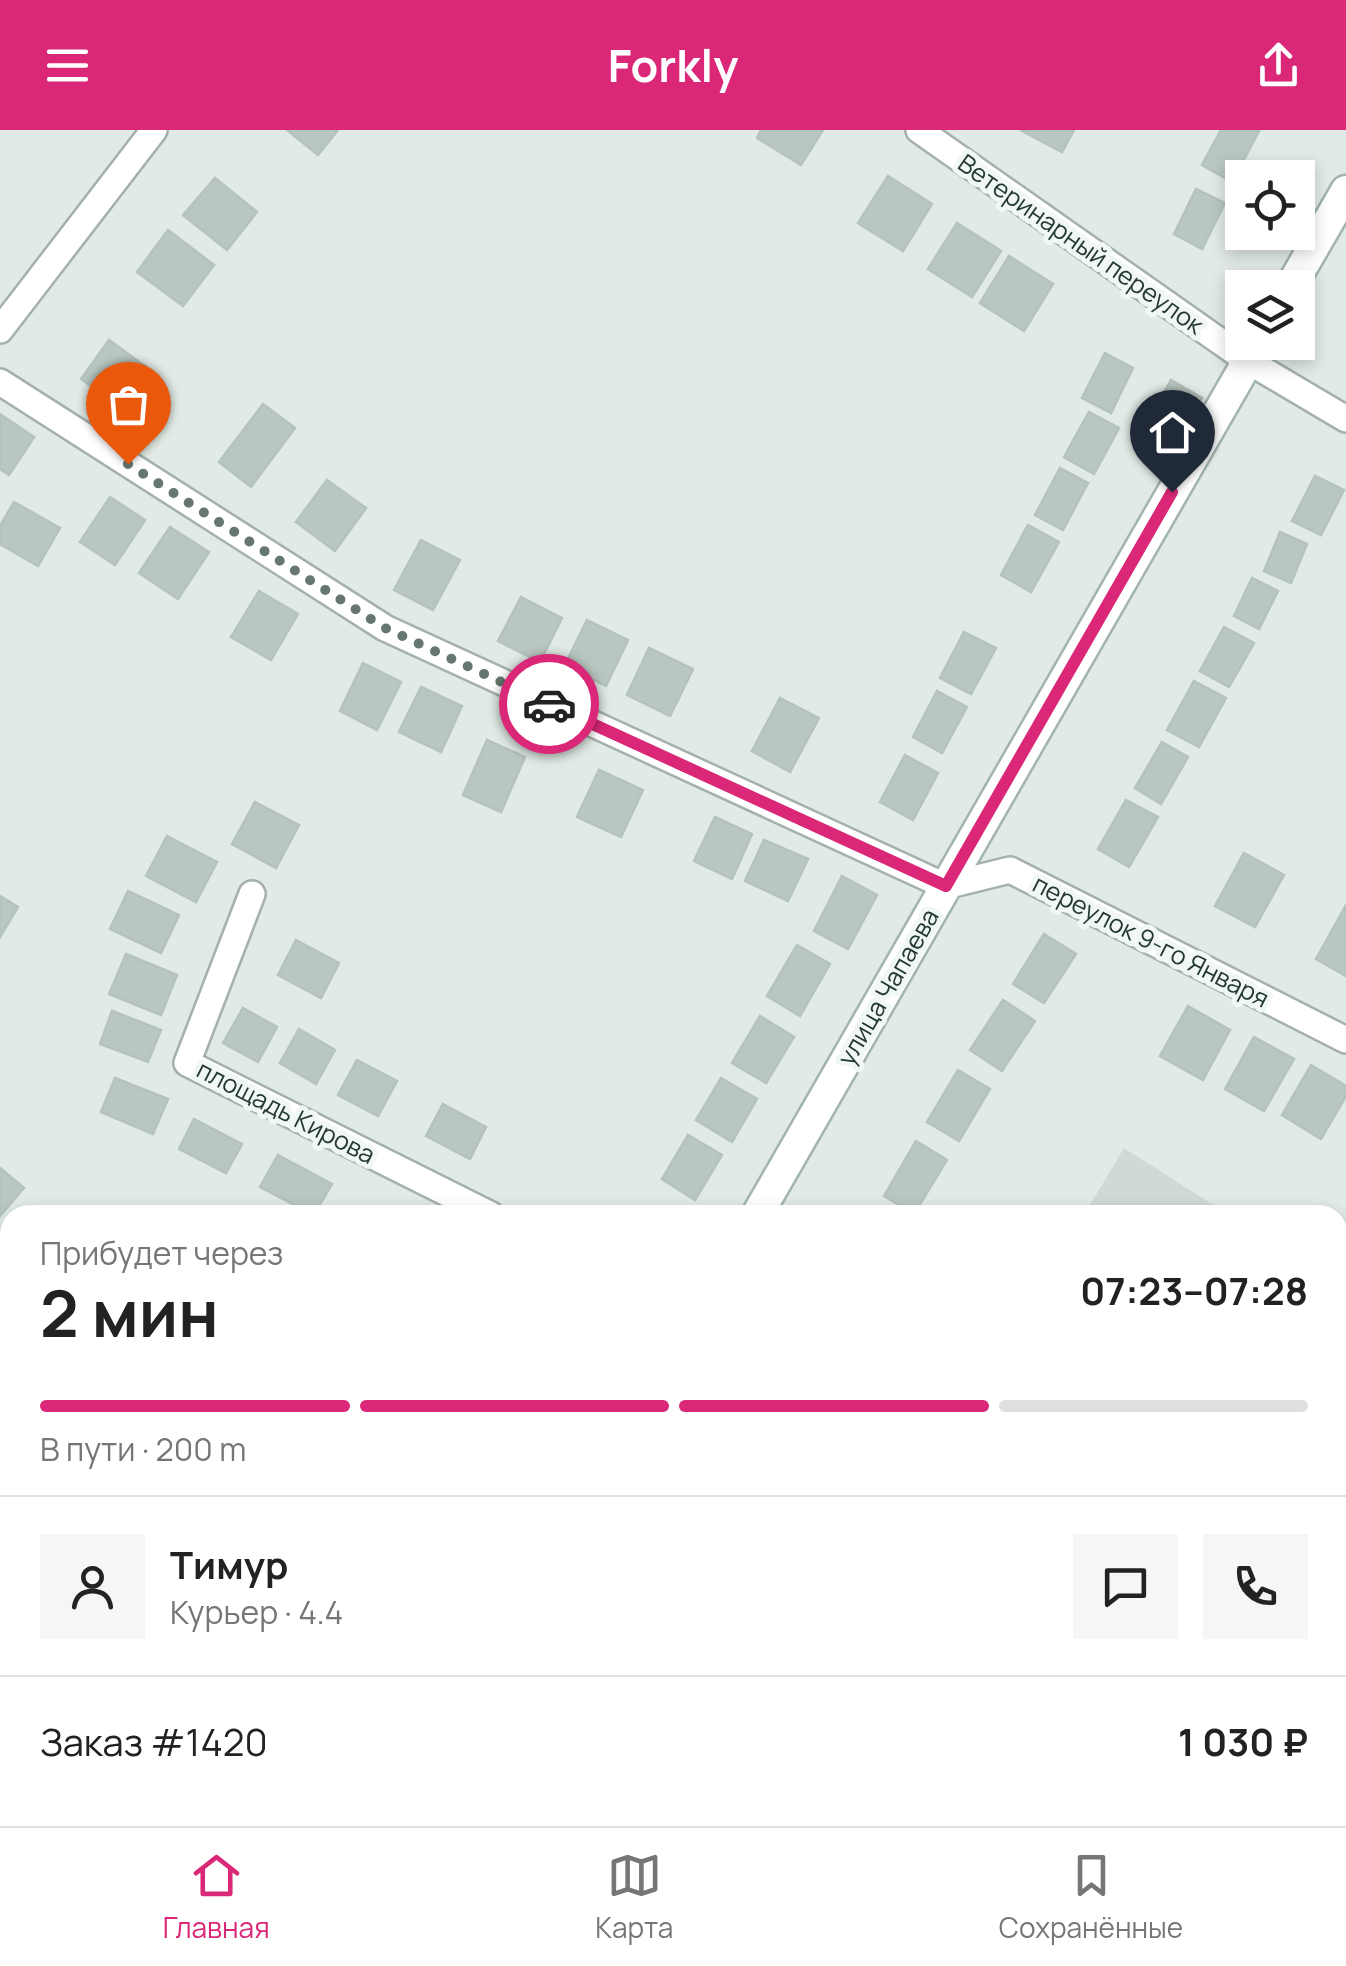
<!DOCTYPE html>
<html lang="ru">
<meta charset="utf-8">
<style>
:root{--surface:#fff;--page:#f6f6f6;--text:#222;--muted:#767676;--line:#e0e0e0;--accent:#db2777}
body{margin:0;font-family:Manrope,sans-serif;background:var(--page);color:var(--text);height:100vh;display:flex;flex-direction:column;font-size:38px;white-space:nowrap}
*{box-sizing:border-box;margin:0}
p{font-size:32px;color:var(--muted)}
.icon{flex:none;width:55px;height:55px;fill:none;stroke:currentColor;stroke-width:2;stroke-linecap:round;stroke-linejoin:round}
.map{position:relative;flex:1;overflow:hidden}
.sheet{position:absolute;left:0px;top:1075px;width:1348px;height:622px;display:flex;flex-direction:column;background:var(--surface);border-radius:30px 30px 0 0;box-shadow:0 5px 15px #0003}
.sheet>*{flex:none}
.controls{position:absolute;left:1225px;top:30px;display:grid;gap:20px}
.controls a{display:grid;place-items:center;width:90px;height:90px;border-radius:0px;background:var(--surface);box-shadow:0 5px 15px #0003;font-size:50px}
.pin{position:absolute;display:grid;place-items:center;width:85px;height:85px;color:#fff;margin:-102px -42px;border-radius:50% 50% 50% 0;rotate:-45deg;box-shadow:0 0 10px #0007}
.pin .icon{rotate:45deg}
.courier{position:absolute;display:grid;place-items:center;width:100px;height:100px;margin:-50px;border:8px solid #db2777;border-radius:50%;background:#fff;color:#222;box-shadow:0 2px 12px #0007}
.summary em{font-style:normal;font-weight:700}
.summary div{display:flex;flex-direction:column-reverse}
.summary{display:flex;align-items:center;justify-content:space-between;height:170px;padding:0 40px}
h1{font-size:65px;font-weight:700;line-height:75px}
.bar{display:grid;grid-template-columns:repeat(4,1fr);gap:15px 10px;align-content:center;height:120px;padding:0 40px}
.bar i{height:12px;border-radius:8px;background:var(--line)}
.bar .current{background:var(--accent)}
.bar p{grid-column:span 4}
.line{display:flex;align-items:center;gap:25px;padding:0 40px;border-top:2px solid var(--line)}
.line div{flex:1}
.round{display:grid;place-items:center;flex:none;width:105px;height:105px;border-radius:0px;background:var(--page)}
header{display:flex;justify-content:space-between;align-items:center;height:130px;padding:0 40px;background:var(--accent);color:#fff;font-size:45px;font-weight:700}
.tabs{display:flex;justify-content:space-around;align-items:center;height:140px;border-top:2px solid var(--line);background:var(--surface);font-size:28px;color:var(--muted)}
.tabs a{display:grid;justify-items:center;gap:5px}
.tabs .current{color:var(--accent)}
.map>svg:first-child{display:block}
.built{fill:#cfdad4}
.building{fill:#bac7c1;stroke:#b4c3bc;stroke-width:2.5}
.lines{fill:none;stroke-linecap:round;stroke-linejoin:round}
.minor-casing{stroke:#a4b1ab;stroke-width:30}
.secondary-casing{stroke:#a1b5ac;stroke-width:35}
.minor{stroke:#fff;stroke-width:25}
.secondary{stroke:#fff;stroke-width:30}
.done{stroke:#667770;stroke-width:10;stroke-dasharray:0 18}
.route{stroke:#db2777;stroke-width:12}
.labels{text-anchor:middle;stroke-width:10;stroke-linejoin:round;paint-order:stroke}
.street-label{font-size:25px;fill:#233931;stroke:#f1f7f4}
</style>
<header><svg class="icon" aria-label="menu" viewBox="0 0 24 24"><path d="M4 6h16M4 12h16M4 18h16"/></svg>Forkly<svg class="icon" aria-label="share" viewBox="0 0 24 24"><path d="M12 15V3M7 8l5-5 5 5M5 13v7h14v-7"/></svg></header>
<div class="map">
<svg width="1346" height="1696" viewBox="0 0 1346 1696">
<rect width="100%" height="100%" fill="#e1eae5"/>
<path class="built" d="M 1124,1018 L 1229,1085 L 1084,1085 Z
M 1338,1154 L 1346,1160 L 1346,1696 L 714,1696 L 719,1688 L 1338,1688 Z"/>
<path class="building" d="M 287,0 L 338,0 L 318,25 Z
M 761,0 L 823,0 L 801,35 L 757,8 Z
M 1020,0 L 1074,0 L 1062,22 Z
M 1221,0 L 1259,1 L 1232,52 L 1202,35 Z
M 888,46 L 932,74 L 903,121 L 858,93 Z
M 215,48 L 257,82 L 227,120 L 183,85 Z
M 1196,59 L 1225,73 L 1202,119 L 1174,104 Z
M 957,93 L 1001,121 L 972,167 L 928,139 Z
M 168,100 L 214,135 L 183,176 L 137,142 Z
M 1009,126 L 1053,154 L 1024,201 L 980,173 Z
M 109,210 L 156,244 L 129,283 L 81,249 Z
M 1105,223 L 1133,238 L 1111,283 L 1082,268 Z
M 1171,250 L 1202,268 L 1176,314 L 1145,297 Z
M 263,274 L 295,298 L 251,357 L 219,332 Z
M 1089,282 L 1119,298 L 1094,344 L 1064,327 Z
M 0,284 L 34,307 L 9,345 L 0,339 Z
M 1060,338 L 1088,353 L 1063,400 L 1035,385 Z
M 1315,346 L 1344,360 L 1321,405 L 1292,391 Z
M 327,350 L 366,378 L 335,421 L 296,392 Z
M 110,367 L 145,390 L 115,435 L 80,412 Z
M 14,372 L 60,398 L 38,436 L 0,414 L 0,396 Z
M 1028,395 L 1059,412 L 1031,462 L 1001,445 Z
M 170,397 L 209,422 L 178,469 L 139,443 Z
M 1280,402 L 1307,414 L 1291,453 L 1264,441 Z
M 421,410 L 460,430 L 433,480 L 394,460 Z
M 1252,448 L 1278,461 L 1259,499 L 1234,486 Z
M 259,461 L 298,484 L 271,530 L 231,507 Z
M 521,467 L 562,488 L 540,532 L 498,511 Z
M 587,490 L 628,510 L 606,556 L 565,535 Z
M 1224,497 L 1254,513 L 1229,557 L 1200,541 Z
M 964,502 L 996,518 L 971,564 L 940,548 Z
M 649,518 L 693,539 L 670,586 L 627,565 Z
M 363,533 L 401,552 L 377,600 L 340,581 Z
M 1194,551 L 1226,568 L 1199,617 L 1167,600 Z
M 421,557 L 462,576 L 441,622 L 399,602 Z
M 937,561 L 967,577 L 942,623 L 913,607 Z
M 780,568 L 819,588 L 790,642 L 752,621 Z
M 487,610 L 525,627 L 501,682 L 463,665 Z
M 1162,612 L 1188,627 L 1161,674 L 1135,658 Z
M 905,625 L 938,643 L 913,690 L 880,672 Z
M 599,640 L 643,660 L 621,707 L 577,687 Z
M 1126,670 L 1158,687 L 1129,737 L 1098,719 Z
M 255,672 L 299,695 L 276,738 L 232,714 Z
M 715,687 L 752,704 L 732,749 L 694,731 Z
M 167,706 L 217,732 L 196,772 L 146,746 Z
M 764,710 L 808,729 L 788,771 L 745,751 Z
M 1244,723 L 1284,745 L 1255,797 L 1215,776 Z
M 842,746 L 877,765 L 848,819 L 814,801 Z
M 128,761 L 179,785 L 161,823 L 110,799 Z
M 0,766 L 18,777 L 0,807 Z
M 1346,775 L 1346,846 L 1316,829 Z
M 1044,804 L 1076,824 L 1044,873 L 1013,854 Z
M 296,810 L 339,833 L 321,868 L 278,845 Z
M 797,815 L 830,834 L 800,886 L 767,866 Z
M 126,824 L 177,845 L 161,885 L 109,864 Z
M 1003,870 L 1035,891 L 1002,941 L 970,920 Z
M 1188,876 L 1230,900 L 1203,950 L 1160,926 Z
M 243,878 L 277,897 L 258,932 L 223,913 Z
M 112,881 L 161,900 L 148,932 L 100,914 Z
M 760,886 L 794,907 L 766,953 L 732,933 Z
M 299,899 L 335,920 L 316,954 L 280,933 Z
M 1254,907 L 1294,929 L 1264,981 L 1225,959 Z
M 357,930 L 397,951 L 378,986 L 338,965 Z
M 1311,935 L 1346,956 L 1346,966 L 1321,1009 L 1282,985 Z
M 958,940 L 990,959 L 959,1011 L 927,992 Z
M 115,948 L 168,969 L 153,1004 L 101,982 Z
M 721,948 L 757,969 L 732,1012 L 696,990 Z
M 443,974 L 486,997 L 470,1029 L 426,1006 Z
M 194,989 L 242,1014 L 226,1043 L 179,1019 Z
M 688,1005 L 722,1025 L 695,1070 L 662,1049 Z
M 916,1011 L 947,1030 L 914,1084 L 884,1066 Z
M 278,1025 L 332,1054 L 314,1085 L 260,1057 Z
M 0,1038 L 24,1058 L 0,1086 Z
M 1338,1214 L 1346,1219 L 1346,1304 L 1340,1315 Z
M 10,1315 L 10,1385 L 0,1378 L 0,1331 Z
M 0,1636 L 10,1643 L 10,1682 L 1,1696 Z
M 180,1688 L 225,1688 L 227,1689 L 223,1696 L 175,1696 Z"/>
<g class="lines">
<defs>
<path id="minor" d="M 919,0 L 1248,231 L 1346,289
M 0,200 L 154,0
M 0,252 L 385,498 L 945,756 L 1010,740 L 1346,910
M 252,764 L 187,933 L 491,1085"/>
<path id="secondary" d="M 1290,158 L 1346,61
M 757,1085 L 1259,212
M 0,1502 L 10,1507
M 326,1688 L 341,1696
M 408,1696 L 413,1688"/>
</defs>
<use href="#minor" class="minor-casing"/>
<use href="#secondary" class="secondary-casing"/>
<use href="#minor" class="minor"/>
<use href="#secondary" class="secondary"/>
</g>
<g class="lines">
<path class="done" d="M 128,334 L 385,498 L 549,574"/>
<path class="route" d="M 549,574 L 946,756 L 1172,362"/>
</g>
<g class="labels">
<g class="street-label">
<text transform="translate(1081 114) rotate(35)" y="9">Ветеринарный переулок</text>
<text transform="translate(1151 811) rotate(27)" y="9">переулок 9-го Января</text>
<text transform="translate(888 857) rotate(-60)" y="9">улица Чапаева</text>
<text transform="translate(286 982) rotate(27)" y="9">площадь Кирова</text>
</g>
</g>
</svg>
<div class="controls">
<a><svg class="icon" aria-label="locate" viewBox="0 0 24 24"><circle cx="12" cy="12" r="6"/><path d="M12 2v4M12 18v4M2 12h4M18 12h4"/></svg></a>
<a><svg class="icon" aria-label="layers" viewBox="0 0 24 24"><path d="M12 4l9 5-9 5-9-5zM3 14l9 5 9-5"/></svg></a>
</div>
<div class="pin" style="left:128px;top:334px;background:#ea580c"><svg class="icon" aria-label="bag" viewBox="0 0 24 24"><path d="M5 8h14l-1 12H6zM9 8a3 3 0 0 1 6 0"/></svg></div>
<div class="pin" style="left:1172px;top:362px;background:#1f2937"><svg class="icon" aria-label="home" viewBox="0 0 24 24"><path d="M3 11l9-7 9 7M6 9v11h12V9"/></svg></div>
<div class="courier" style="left:549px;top:574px"><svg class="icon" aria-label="car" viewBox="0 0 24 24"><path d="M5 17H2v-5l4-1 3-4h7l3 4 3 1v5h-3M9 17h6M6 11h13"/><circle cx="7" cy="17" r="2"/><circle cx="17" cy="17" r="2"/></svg></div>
<section class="sheet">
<div class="summary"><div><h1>2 мин</h1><p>Прибудет через</p></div><em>07:23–07:28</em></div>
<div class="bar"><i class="current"></i><i class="current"></i><i class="current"></i><i></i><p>В пути · 200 m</p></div>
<div class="line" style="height:180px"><a class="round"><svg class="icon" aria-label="person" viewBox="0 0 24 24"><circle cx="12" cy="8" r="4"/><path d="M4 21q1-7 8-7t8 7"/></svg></a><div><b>Тимур</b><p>Курьер · 4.4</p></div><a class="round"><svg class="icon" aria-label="chat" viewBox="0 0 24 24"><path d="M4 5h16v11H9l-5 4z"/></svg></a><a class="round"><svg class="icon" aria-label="phone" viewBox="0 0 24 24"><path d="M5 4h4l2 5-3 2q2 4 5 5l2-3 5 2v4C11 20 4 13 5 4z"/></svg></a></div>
<div class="line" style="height:130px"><div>Заказ #1420</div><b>1 030 ₽</b></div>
</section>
</div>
<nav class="tabs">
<a class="current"><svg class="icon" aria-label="home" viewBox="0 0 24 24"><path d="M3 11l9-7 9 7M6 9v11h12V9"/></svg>Главная</a>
<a><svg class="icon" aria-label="map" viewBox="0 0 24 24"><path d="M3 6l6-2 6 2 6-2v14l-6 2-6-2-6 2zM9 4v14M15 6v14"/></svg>Карта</a>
<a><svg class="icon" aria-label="saved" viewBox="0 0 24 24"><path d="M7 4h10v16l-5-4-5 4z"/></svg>Сохранённые</a>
</nav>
